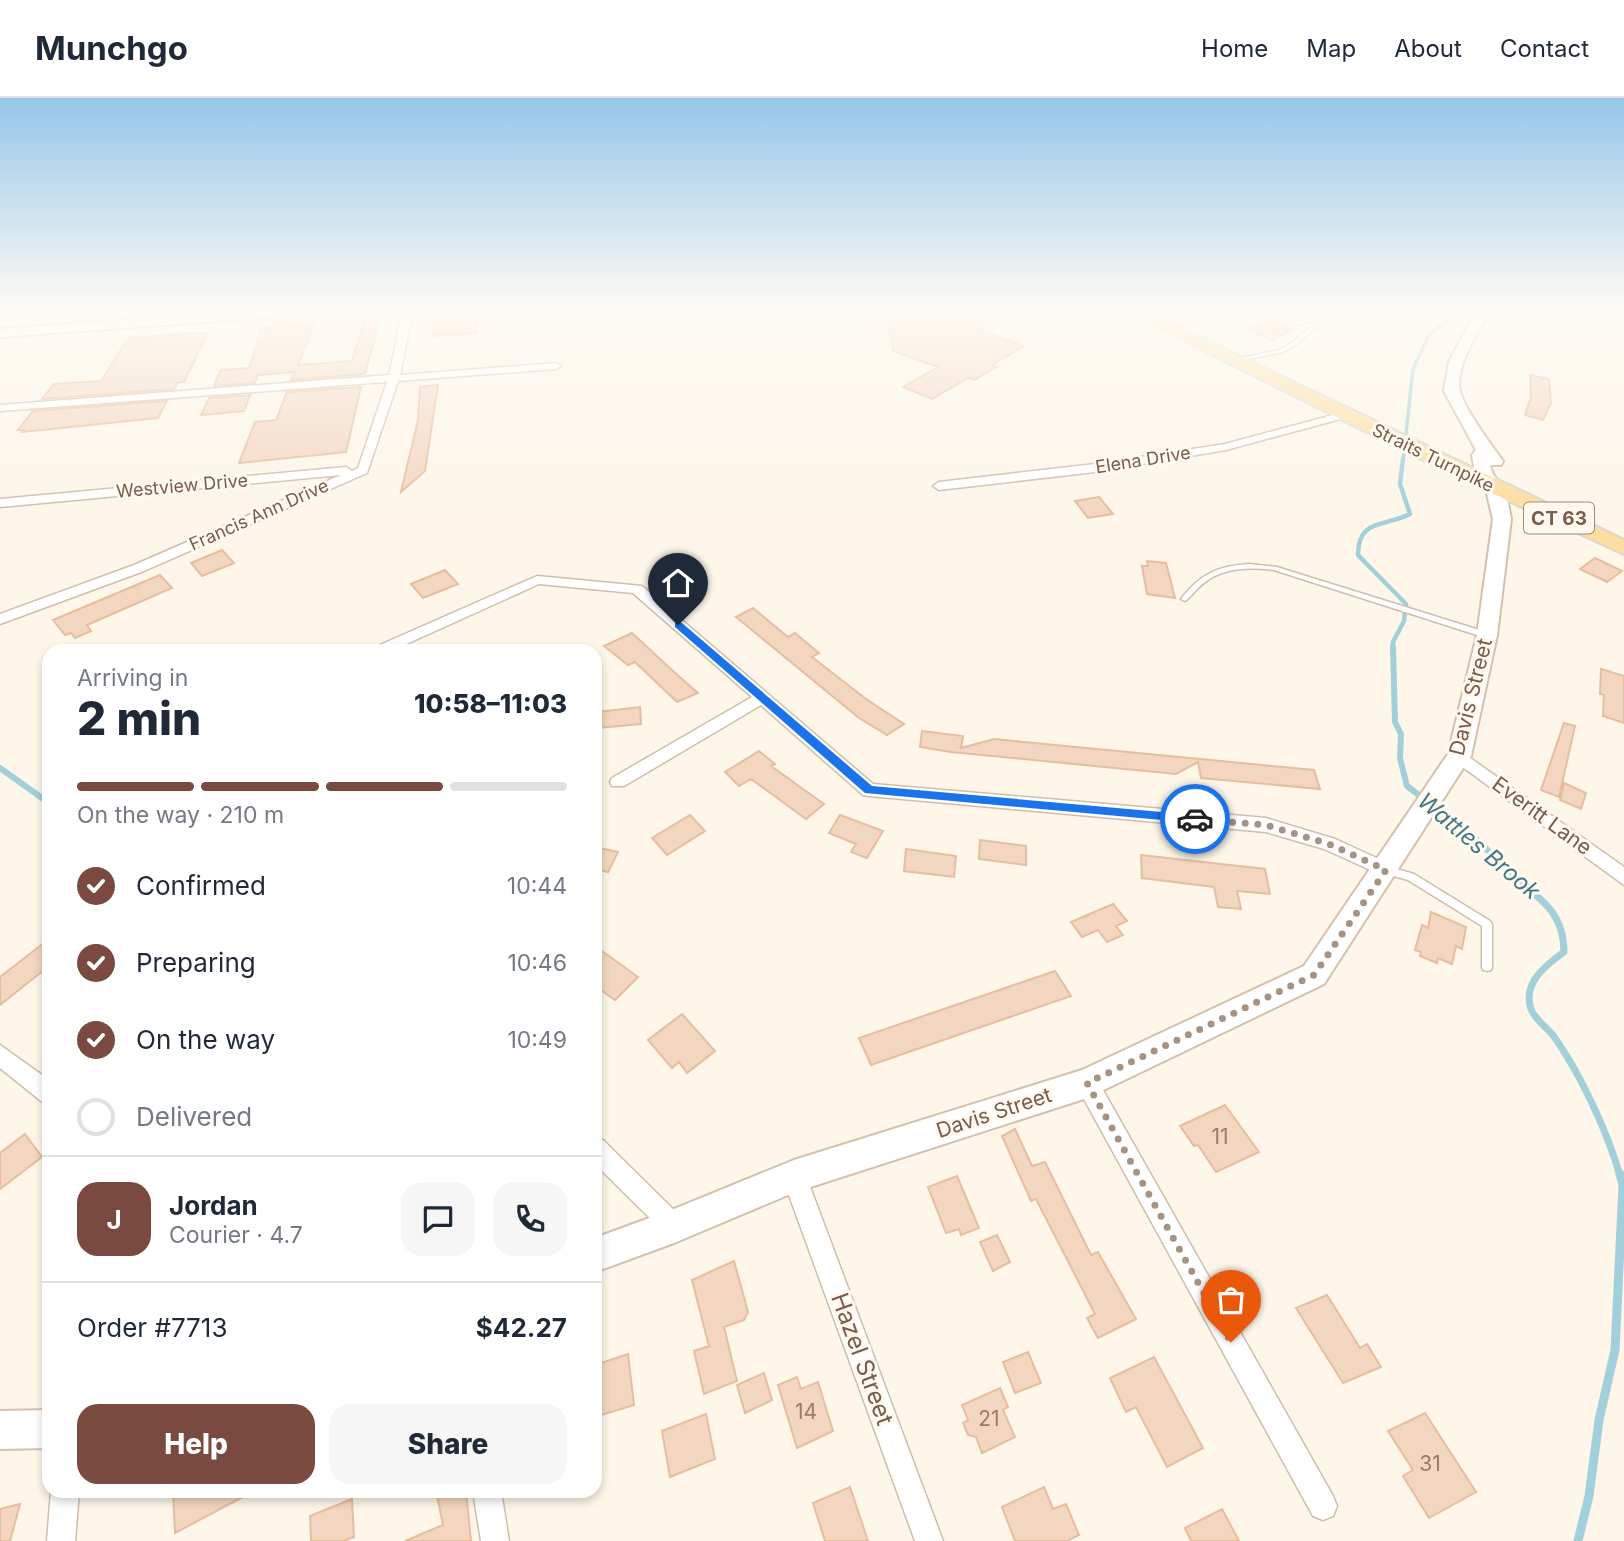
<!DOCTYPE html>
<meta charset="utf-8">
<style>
:root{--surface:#fff;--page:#f6f6f7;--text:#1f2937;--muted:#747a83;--line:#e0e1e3;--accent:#7a4a40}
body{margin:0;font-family:Inter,sans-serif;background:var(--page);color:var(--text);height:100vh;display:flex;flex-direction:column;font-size:26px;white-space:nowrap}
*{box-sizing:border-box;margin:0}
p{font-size:23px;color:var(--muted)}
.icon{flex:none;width:38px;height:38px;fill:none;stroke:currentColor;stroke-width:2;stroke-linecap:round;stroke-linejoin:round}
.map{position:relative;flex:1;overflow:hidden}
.sheet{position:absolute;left:42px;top:546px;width:560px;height:854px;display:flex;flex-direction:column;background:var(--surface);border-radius:21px;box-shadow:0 4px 10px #0003}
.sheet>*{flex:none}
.pin{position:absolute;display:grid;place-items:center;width:60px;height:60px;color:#fff;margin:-72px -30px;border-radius:50% 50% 50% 0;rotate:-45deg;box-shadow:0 0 7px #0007}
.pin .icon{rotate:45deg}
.courier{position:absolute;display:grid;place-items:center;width:70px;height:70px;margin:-35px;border:5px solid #1a73e8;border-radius:50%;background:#fff;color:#222;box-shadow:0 2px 9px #0007}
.head em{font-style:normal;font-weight:800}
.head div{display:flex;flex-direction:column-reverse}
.head{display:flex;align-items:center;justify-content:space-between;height:119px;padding:0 35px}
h1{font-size:46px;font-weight:800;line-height:52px}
.bar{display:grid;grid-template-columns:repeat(4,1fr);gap:10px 7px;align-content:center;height:84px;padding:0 35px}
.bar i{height:9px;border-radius:5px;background:var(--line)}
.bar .current{background:var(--accent)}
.bar p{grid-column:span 4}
.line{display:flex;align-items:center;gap:18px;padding:0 35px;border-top:2px solid var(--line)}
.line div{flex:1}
.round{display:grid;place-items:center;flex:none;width:74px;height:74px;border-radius:21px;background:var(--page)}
ol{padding:0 35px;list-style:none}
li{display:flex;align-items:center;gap:21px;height:77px}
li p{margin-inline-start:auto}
li .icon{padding:7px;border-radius:50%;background:var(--accent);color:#fff;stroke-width:4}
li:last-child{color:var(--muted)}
li i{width:38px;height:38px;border:4px solid var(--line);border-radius:50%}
.button{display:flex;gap:14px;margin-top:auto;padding:14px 35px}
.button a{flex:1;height:80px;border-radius:21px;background:var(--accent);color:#fff;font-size:28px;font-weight:800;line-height:80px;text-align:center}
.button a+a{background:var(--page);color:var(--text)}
header{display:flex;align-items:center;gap:42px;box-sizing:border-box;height:98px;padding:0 35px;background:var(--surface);border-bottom:2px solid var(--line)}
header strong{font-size:33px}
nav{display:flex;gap:38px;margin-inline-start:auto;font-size:24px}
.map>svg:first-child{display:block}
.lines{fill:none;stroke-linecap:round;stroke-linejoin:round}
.stream-far4{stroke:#a2d0da;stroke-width:3.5}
.stream-far3{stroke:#a2d0da;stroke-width:4.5}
.stream-far2{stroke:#a2d0da;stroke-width:6}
.stream-far1{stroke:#a2d0da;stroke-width:7}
.stream{stroke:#a2d0da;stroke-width:9}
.building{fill:#f3d6bf;stroke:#e7bd9f;stroke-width:2}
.lane-casing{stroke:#d0bead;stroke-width:3}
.street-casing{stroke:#d0bead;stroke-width:3}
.secondary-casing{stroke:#d6c0ad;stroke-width:4}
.primary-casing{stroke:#dcd5d0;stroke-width:4}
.lane{fill:#fff;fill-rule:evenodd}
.street{fill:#fff;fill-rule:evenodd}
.secondary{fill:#fff;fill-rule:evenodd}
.primary{fill:#fddda0;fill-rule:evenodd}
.route{fill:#1a73e8}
.done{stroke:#a79382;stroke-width:7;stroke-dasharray:0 12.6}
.labels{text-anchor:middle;stroke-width:6;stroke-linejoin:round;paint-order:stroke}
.far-street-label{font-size:18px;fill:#795d4b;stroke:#fff9f0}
.shield{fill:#fff9f0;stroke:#a18c7c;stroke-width:2}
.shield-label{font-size:19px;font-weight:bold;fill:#795d4b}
.street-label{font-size:21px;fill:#795d4b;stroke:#fff9f0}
.near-number-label{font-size:21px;fill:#987b68}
.water-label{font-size:23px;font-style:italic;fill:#407885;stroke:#fff9f0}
.near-street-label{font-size:24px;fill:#795d4b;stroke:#fff9f0}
</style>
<header>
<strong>Munchgo</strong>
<nav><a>Home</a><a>Map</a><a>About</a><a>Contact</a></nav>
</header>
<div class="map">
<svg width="1624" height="1443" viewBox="0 0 1624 1443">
<rect width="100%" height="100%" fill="#fdf6e9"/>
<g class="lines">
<path class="stream-far4" d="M 1403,363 L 1413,271 L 1429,237 L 1451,220 L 1453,212"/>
<path class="stream-far3" d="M 1393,551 L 1393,544 L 1404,523 L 1406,506 L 1358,457 C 1358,420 1385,429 1410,416 L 1400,386 L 1403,361"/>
<path class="stream-far2" d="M 1393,549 L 1395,624 L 1401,636 L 1400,660 L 1407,688 L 1474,739 L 1521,785
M 0,670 L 49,705"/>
<path class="stream-far1" d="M 1519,783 C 1545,804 1564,818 1564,854 C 1546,867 1522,885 1531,911 C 1534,921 1549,931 1555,940 C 1581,977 1608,1035 1620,1078"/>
<path class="stream" d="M 1578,1443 L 1589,1398 L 1599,1322 L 1615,1252 L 1623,1087 L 1620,1076"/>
</g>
<path class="building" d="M 478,214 L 476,235 L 453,237 L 453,233 L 450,233 L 449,237 L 433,238 L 435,217 Z
M 980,216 L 983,233 L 1024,248 L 992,267 L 997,269 L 974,282 L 968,280 L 932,301 L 903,289 L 938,269 L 893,253 L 887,217 Z
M 380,221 L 365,276 L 291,282 L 295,274 L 258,277 L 255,285 L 214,288 L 221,272 L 249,270 L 262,230 L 314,225 L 298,267 L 352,263 L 364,223 Z
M 1269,222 L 1293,231 L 1272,242 L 1248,232 Z
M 195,235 L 208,235 L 184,284 L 178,284 L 174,291 L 42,301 L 54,286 L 101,283 L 128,240 Z
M 1530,277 L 1549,281 L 1551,305 L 1543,322 L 1525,317 L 1531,299 Z
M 438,287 L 425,373 L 401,394 L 418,322 L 420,289 Z
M 361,289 L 346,354 L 239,365 L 255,324 L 276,322 L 287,294 Z
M 250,297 L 244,313 L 201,317 L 209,300 Z
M 167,303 L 158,320 L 22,334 L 24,332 L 18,332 L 33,313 Z
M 1099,399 L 1113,416 L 1088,420 L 1075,403 Z
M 222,452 L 234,465 L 202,478 L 191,465 Z
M 1595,460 L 1622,473 L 1607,484 L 1580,471 Z
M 1147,463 L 1166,465 L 1175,500 L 1147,496 L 1142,468 L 1148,468 Z
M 445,472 L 458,486 L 423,500 L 411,486 Z
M 160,477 L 172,490 L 87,527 L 91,533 L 75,540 L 71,535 L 65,537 L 53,522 Z
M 753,510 L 788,539 L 795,535 L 819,555 L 812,559 L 866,601 L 904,626 L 887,637 L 859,620 L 736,519 Z
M 632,535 L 674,574 L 698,595 L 677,604 L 635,564 L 628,567 L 604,548 Z
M 1601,571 L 1624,578 L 1624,625 L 1603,618 L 1604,597 L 1600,596 Z
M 640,609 L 641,626 L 598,630 L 598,614 Z
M 1564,625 L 1575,628 L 1559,699 L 1541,692 Z
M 922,633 L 963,638 L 961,650 L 994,641 L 1314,672 L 1320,691 L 1201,680 L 1198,664 L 1176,676 L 951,654 L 920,649 Z
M 759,653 L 775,666 L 771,668 L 824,706 L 806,721 L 751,681 L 739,688 L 725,674 Z
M 1564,685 L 1586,695 L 1581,711 L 1560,702 Z
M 690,717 L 705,733 L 667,757 L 652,740 Z
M 840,717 L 883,733 L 867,760 L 851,754 L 856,746 L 829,735 Z
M 980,742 L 1026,748 L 1026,767 L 979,761 Z
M 595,749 L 618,754 L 608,774 L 595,771 Z
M 906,751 L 956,758 L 954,779 L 904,773 Z
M 1141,757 L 1265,771 L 1270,796 L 1237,793 L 1241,811 L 1218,809 L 1214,789 L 1142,780 Z
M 1113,806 L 1127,823 L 1116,828 L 1123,837 L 1107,844 L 1098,832 L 1082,839 L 1071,824 Z
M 1431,814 L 1466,829 L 1462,851 L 1456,848 L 1452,866 L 1438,860 L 1437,865 L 1420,858 L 1421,854 L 1415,852 L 1422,827 L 1428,830 Z
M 49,841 L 49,868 L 0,907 L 0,879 Z
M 595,848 L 638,879 L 615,902 L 595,888 Z
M 1055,873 L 1071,898 L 871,967 L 859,940 Z
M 682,916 L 715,953 L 687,975 L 679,964 L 672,970 L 648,942 Z
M 1225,1007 L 1259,1054 L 1216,1074 L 1198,1047 L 1194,1048 L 1180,1028 Z
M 1015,1031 L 1032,1068 L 1045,1064 L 1091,1157 L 1098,1154 L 1136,1221 L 1098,1240 L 1087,1220 L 1095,1216 L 1036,1101 L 1031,1103 L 1002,1038 Z
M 25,1036 L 42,1059 L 0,1091 L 0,1055 Z
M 957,1078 L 979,1130 L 961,1137 L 959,1131 L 946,1135 L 928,1089 Z
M 997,1137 L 1010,1164 L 993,1173 L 980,1144 Z
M 734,1163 L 748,1214 L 744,1222 L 724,1229 L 737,1283 L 704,1296 L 694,1253 L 709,1248 L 692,1182 Z
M 1327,1197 L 1360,1250 L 1367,1246 L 1381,1269 L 1343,1285 L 1296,1210 Z
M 1028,1254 L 1041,1285 L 1015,1295 L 1003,1264 Z
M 628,1256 L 634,1307 L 595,1319 L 595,1267 Z
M 1154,1259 L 1203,1350 L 1167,1369 L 1136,1309 L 1126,1314 L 1110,1280 Z
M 764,1275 L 772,1302 L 745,1315 L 737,1287 Z
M 797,1279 L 801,1291 L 818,1284 L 833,1333 L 797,1350 L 778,1287 Z
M 1000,1290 L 1008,1309 L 1003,1312 L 1015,1339 L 982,1355 L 976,1339 L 968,1337 L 963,1325 L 968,1322 L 962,1307 Z
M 1425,1315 L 1476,1394 L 1429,1420 L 1403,1378 L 1413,1372 L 1388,1333 Z
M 706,1316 L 715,1361 L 670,1379 L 662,1333 Z
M 850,1389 L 868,1443 L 825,1443 L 813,1405 Z
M 1044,1389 L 1053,1411 L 1066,1406 L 1079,1437 L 1067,1443 L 1015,1443 L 1002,1409 Z
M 173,1393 L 254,1393 L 175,1435 Z
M 436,1393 L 466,1393 L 471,1443 L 405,1443 L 443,1427 Z
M 352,1401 L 354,1439 L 344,1443 L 311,1443 L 310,1418 Z
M 20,1406 L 10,1443 L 0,1443 L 0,1411 Z
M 1222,1411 L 1239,1443 L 1191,1443 L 1185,1430 Z"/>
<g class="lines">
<defs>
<path id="lane" d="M 1330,212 L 1335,212 L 1318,228 L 1318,230 L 1315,230 L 1297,246 L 1283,254 L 1233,264 L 1230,262 L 1279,252 L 1293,244 L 1310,229 L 1259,216 L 1259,214 L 1313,227 Z
M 1249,466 L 1277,469 L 1489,535 L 1490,537 L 1486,539 L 1483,539 L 1274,472 C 1250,469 1225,469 1205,484 C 1197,490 1192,498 1185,503 L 1181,501 C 1200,476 1218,468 1249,466 Z
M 1386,768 L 1414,776 L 1490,823 L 1492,826 L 1492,869 L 1491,872 L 1487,873 L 1483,872 L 1482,869 L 1482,828 L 1408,782 L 1383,775 L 1381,772 L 1383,769 Z"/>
<path id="street" d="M 135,212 L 145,212 L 134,228 L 128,228 L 126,226 Z
M 403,212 L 413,212 L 400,277 L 556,265 L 561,268 L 556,271 L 398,283 L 367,375 L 144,473 L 0,526 L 0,516 L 134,467 L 341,377 L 0,409 L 0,401 L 346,369 L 352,373 L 358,370 L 387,284 L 0,313 L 0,307 L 389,277 Z
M 1344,314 L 1348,315 L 1348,319 L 1226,352 L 1095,374 L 939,392 L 933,388 L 939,384 L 1095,366 L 1225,346 Z
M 537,478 L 642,488 L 873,686 L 1266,720 L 1335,741 L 1392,767 L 1395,772 L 1392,777 L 1386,779 L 1324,751 L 1266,734 L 869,698 L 863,697 L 761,607 L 624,688 L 612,688 L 610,684 L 612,680 L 752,599 L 633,495 L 539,486 L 391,553 L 371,553 L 373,550 Z
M 1459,652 L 1624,769 L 1624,787 L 1453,662 L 1451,658 L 1453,654 Z
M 0,947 L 49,982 L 49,1007 L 41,1003 L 0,970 Z
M 1087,975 L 1095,978 L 1333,1398 L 1337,1408 L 1333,1418 L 1323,1422 L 1313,1418 L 1079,992 L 1076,985 L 1079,978 Z
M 595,1039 L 603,1042 L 682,1120 L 686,1128 L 682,1136 L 674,1140 L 666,1136 L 595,1066 Z
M 794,1066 L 802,1070 L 806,1078 L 943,1443 L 915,1443 L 782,1078 L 786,1070 Z
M 51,1393 L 79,1393 L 75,1443 L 47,1443 Z
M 473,1393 L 501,1393 L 509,1443 L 481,1443 Z"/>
<path id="secondary" d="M 259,212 L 322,212 L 315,216 L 0,239 L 0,231 Z
M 1476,212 L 1490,212 C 1479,233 1454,270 1460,293 C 1464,311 1492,348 1503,363 L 1501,367 L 1490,367 C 1493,381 1498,381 1504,392 C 1508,401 1509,411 1511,421 L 1497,537 L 1471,658 L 1324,886 L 1087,1000 L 795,1094 L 674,1145 L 595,1174 L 595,1140 L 674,1111 L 794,1062 L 1082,972 L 1304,868 L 1448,656 L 1477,537 L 1493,421 L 1486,392 L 1476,380 L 1472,357 L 1476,352 L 1444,293 L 1449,264 Z
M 49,1312 L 49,1350 L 0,1351 L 0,1313 Z"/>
<path id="primary" d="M 1123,212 L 1142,212 L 1624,442 L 1624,456 L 1459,380 Z"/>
</defs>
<use href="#lane" class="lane-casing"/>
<use href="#street" class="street-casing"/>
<use href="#secondary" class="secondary-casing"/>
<use href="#primary" class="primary-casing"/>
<use href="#lane" class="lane"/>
<use href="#street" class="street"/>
<use href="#secondary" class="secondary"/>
<use href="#primary" class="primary"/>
</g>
<linearGradient id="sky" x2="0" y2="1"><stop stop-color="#96c6e8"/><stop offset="0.51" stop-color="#fefbf5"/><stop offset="1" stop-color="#fefbf5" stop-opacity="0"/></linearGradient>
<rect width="1624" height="414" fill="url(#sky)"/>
<path class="route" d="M 675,525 L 682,525 L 872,688 L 1195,717 L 1200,721 L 1195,725 L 865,695 L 675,529 Z"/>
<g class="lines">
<path class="done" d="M 1195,721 L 1266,727 L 1329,746 L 1386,772 L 1314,877 L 1087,985 L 1231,1244"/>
</g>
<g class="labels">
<g class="far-street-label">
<text transform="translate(1433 360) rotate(26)" y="6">Straits Turnpike</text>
<text transform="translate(1143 362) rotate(-9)" y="6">Elena Drive</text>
<text transform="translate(182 388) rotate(-5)" y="6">Westview Drive</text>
<text transform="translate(259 417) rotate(-24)" y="6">Francis Ann Drive</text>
</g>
<rect class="shield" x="1524" y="404.5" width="70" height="31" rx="5"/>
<g class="shield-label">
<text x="1559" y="427">CT 63</text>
</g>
<g class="street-label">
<text transform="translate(1471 599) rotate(-76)" y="7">Davis Street</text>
<text transform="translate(1542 718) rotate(36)" y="7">Everitt Lane</text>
<text transform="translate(994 1015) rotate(-18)" y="7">Davis Street</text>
</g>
<g class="near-number-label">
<text x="1220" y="1046">11</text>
<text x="806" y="1321">14</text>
<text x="989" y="1328">21</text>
<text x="1430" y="1373">31</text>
</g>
<g class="water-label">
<text transform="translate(1479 748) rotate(40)" y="8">Wattles Brook</text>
</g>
<g class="near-street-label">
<text transform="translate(862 1261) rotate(70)" y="8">Hazel Street</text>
</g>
</g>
</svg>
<div class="pin" style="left:1231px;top:1244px;background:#ea580c"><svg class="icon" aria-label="bag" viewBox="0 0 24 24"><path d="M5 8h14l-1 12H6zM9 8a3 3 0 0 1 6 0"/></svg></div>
<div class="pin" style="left:678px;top:527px;background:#1f2937"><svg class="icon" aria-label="home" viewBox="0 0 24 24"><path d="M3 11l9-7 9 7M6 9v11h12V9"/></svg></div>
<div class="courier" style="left:1195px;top:721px"><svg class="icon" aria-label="car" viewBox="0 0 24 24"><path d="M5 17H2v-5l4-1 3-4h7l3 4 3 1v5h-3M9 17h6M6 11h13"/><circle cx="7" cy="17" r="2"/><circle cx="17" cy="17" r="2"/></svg></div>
<section class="sheet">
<div class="head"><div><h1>2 min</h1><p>Arriving in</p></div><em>10:58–11:03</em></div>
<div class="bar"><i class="current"></i><i class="current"></i><i class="current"></i><i></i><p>On the way · 210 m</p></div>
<ol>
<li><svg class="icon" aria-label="check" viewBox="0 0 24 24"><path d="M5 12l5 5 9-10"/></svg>Confirmed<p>10:44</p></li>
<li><svg class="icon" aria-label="check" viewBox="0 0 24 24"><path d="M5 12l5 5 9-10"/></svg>Preparing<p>10:46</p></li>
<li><svg class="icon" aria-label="check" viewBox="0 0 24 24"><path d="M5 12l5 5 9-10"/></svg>On the way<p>10:49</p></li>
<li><i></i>Delivered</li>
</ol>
<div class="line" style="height:126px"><b class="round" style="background:var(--accent);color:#fff">J</b><div><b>Jordan</b><p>Courier · 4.7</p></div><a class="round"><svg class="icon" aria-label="chat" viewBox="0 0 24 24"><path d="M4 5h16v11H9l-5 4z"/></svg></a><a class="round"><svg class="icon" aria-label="phone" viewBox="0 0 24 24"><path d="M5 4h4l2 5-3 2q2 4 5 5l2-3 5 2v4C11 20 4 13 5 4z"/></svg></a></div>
<div class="line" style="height:91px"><div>Order #7713</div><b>$42.27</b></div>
<div class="button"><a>Help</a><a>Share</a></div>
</section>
</div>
